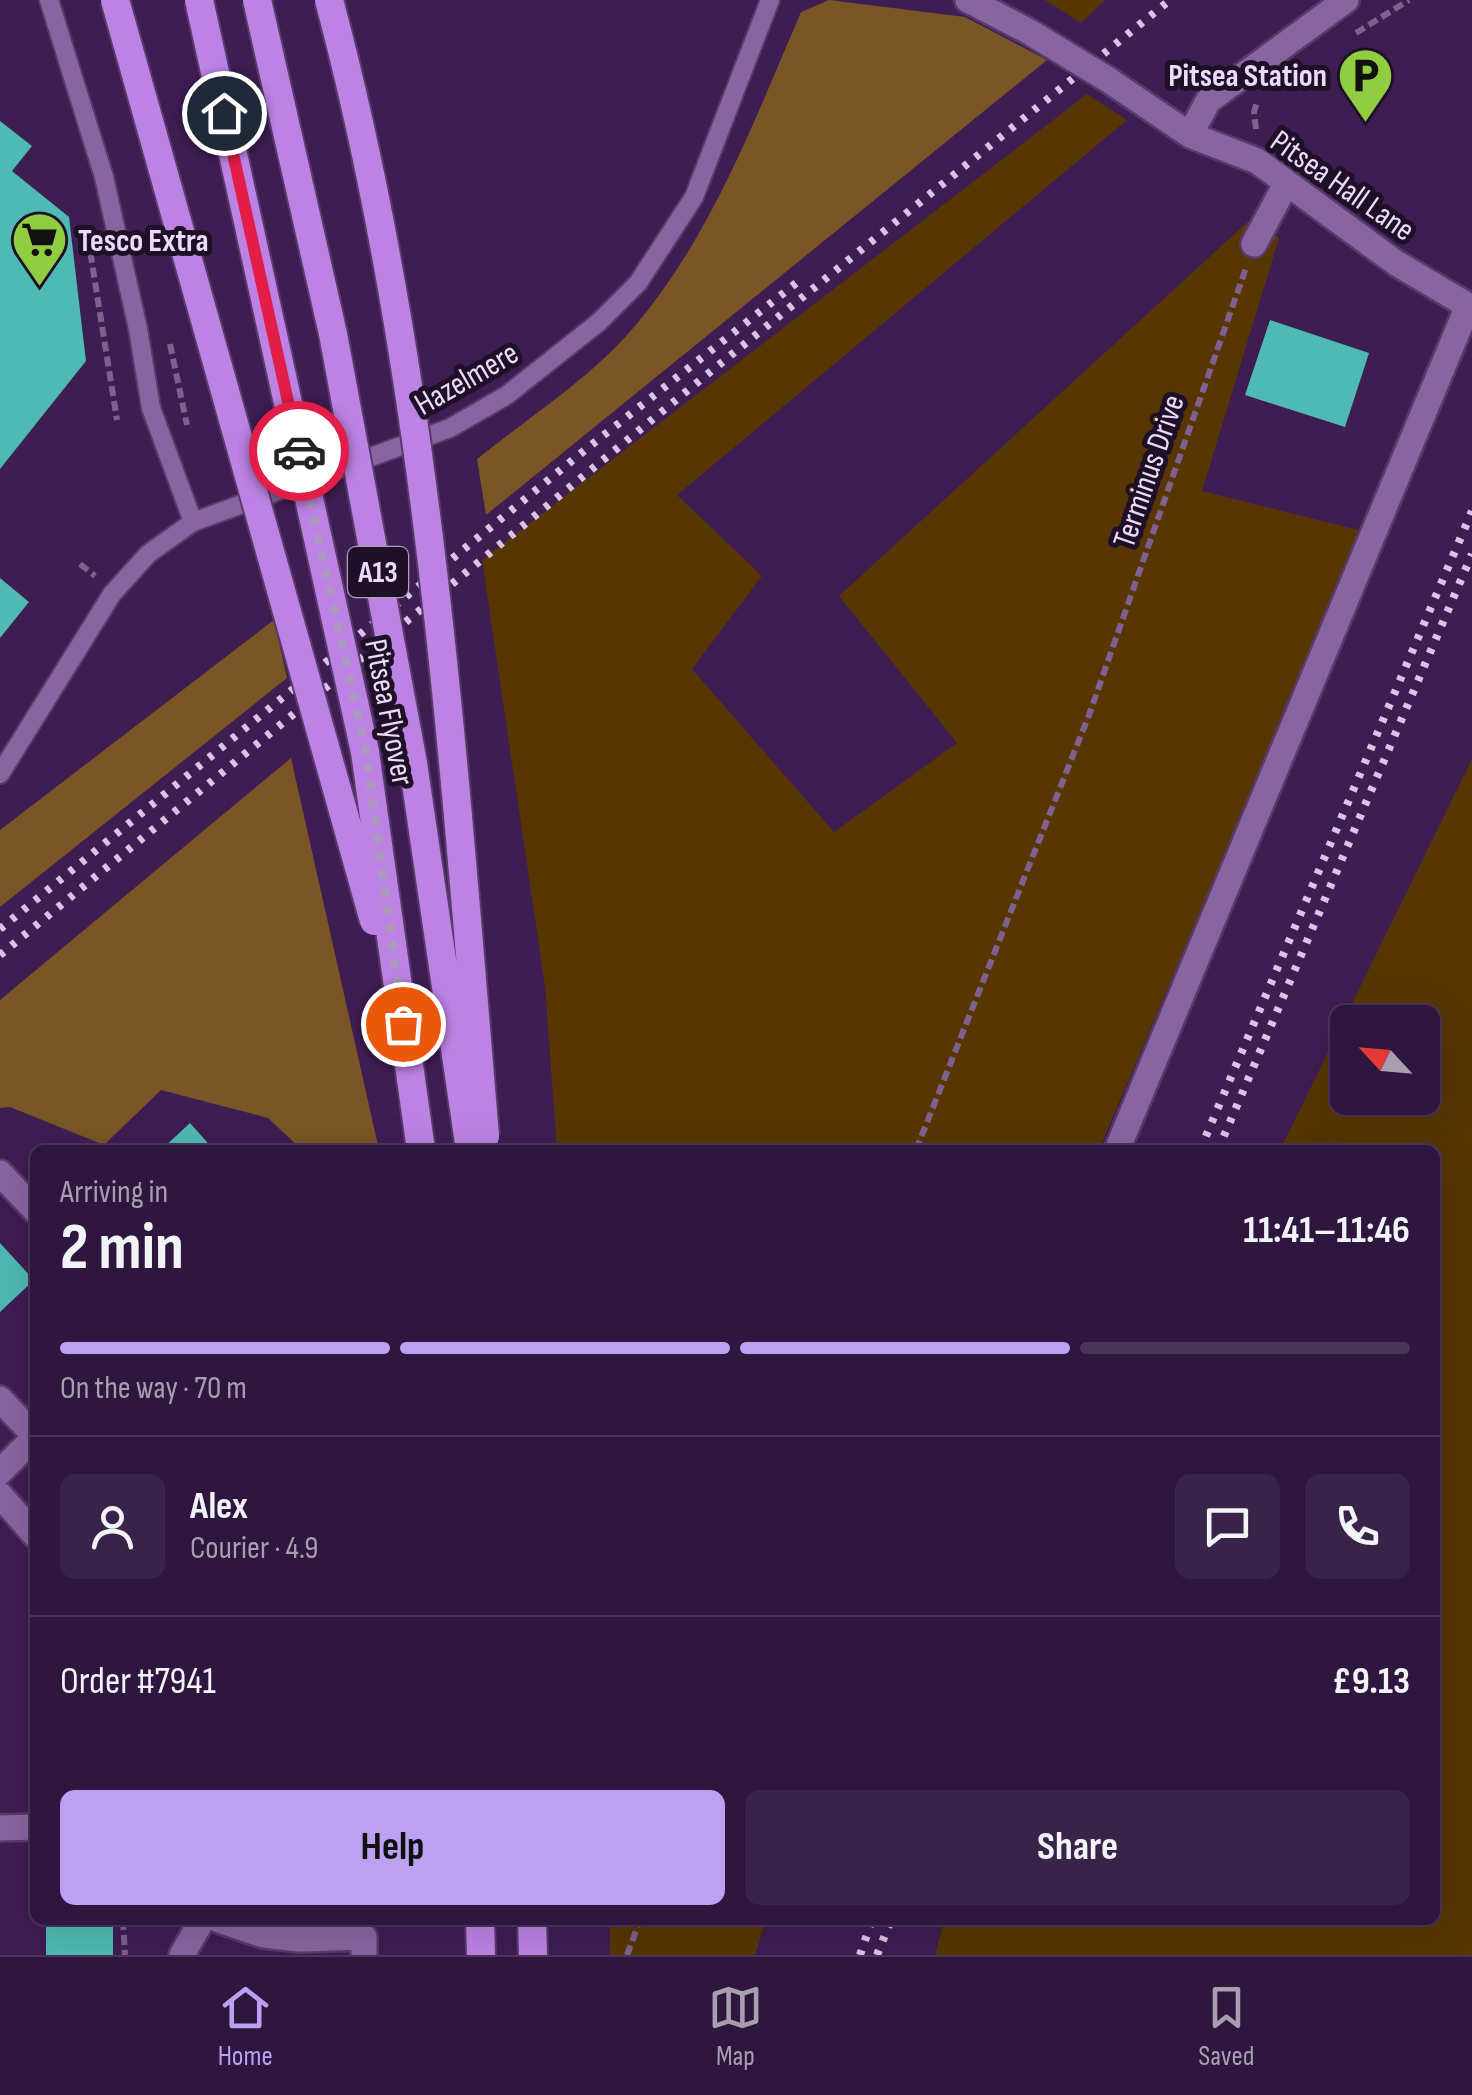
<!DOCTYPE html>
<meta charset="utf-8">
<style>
:root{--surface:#2e163e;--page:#3a2349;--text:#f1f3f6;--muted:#a79fb0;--line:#493558;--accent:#bca0f2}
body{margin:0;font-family:"Sofia Sans Condensed",sans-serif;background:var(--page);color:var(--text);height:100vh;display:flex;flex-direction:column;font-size:38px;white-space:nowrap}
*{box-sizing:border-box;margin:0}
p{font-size:32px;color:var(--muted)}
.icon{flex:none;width:55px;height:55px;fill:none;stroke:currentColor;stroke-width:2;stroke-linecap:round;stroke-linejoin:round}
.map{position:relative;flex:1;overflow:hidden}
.details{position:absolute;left:30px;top:1145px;width:1410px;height:780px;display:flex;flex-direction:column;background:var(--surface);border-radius:15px;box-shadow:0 10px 40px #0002,0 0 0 2px var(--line)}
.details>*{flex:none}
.needle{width:65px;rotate:296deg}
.buttons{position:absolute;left:1330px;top:1005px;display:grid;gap:20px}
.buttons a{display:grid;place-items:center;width:110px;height:110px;border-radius:15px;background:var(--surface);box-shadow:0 10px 40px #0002,0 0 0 2px var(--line);font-size:50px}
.pin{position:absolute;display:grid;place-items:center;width:85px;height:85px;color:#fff;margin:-42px;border:5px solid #fff;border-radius:50%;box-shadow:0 2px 10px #0007}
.courier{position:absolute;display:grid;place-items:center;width:100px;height:100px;margin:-50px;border:8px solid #e11d48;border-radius:50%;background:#fff;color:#222;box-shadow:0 2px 12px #0007}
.summary em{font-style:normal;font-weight:700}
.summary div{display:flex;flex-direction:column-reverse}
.summary{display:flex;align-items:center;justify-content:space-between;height:170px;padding:0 30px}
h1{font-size:65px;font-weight:700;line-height:75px}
.bar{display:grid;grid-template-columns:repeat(4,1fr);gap:15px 10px;align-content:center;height:120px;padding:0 30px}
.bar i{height:12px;border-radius:8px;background:var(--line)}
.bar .active{background:var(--accent)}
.bar p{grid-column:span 4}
.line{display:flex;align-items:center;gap:25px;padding:0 30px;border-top:2px solid var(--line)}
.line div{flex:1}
.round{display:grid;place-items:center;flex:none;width:105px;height:105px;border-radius:15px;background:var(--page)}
.primary-button{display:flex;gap:20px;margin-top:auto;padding:20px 30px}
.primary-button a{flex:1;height:115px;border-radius:15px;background:var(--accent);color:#111;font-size:40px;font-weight:700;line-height:115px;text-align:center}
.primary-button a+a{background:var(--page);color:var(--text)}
.tab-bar{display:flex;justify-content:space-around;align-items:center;height:140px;border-top:2px solid var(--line);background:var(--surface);font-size:28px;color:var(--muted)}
.tab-bar a{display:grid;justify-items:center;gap:5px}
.tab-bar .active{color:var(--accent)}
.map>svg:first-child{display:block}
.green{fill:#573604;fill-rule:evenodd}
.forest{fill:#7a5525}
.building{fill:#4fb9b3}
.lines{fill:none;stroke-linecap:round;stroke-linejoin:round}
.service-casing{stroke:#583a6a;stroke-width:22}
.minor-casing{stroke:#583a6a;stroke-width:30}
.trunk-casing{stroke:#583a6a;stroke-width:32}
.path{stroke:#7d618f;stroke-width:6;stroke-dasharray:10 5;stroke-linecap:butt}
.service{stroke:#8865a1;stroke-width:18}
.minor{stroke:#8865a1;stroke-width:25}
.trunk{stroke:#bc82e4;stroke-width:28}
.rail{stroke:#d8c4e7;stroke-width:8;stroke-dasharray:5 10;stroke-linecap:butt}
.minor-bridge-casing{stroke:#583a6a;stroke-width:30;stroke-linecap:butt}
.trunk-bridge-casing{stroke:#583a6a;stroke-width:32;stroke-linecap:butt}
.minor-bridge{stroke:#8865a1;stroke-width:25}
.trunk-bridge{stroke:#bc82e4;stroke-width:28}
.done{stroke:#af98c0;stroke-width:10;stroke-dasharray:0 18}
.route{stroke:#e11d48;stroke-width:12}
.labels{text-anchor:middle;stroke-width:10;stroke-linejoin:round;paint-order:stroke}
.shield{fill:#1e1027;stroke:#ae9dbb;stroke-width:2.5}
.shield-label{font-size:30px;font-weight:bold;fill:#ecdafb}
.poi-label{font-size:32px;font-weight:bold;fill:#ecdafb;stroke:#1e1027;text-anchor:end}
.street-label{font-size:32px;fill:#ecdafb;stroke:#1e1027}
</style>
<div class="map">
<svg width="1472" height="1955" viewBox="0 0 1472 1955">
<rect width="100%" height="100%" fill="#3e1d53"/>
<path class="green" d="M 1045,0 L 1105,0 L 1081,23 Z
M 1087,94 L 1127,120 L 677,495 L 762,576 L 692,669 L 834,832 L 957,743 L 839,596 L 1252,218 L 1279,238 L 1202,491 L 1362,531 L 1099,1150 L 557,1150 L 545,986 L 482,560 Z
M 1472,759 L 1472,1955 L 935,1955 L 944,1920 L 1435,1920 L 1435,1150 L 1280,1150 ZM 1422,1022 L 1422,1098 L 1348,1098 L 1348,1022 Z
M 610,1920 L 766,1920 L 755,1955 L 610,1955 Z"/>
<path class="forest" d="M 829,0 L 965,17 L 1047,60 L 486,515 L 477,459 C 529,417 591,378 634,327 C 712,235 754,121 801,12 Z
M 274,620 L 287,678 L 0,907 L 0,830 Z
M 291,758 L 379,1150 L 302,1150 L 268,1118 L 161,1090 L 104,1145 L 10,1107 L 0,1108 L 0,1000 Z"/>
<path class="building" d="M 0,121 L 32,146 L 12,171 L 69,217 L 86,361 L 0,469 Z
M 1270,320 L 1369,353 L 1345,427 L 1245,395 Z
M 0,578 L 29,602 L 0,638 Z
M 190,1123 L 214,1150 L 161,1150 Z
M 0,1243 L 34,1280 L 0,1312 Z
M 46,1920 L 113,1920 L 113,1955 L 46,1955 Z"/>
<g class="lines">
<defs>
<path id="service" d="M 49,0 L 104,177 L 138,329 L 151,408 L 193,522
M 0,774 L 112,594 L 148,554 L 193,522 L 450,428 L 507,395 L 599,322 L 638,283 L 694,197 L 770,0"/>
<path id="minor" d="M 968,0 L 1028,31
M 1107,79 L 1190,135 L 1257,161 L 1396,263 L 1472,308
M 1190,135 L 1208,101 L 1346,0
M 1254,244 L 1286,184
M 1117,1150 L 1468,306
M 0,1173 L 35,1210
M 0,1399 L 35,1436
M 0,1472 L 35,1437
M 0,1495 L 35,1535
M 0,1828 L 35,1827
M 219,1920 L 263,1935 L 300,1939 L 364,1937 L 364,1955
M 182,1955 L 202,1920"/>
<path id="trunk" d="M 480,1920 L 481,1955
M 532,1920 L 533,1955"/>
</defs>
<use href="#service" class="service-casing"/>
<use href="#minor" class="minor-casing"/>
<use href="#trunk" class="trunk-casing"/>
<path class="path" d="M 1356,33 L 1409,0
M 1256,129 L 1254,112 L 1257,102
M 88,238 L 117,420
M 170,344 L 187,425
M 80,564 L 95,576
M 916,1150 L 1089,715 L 1246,268
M 123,1920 L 125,1955
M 627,1955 L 640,1920"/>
<use href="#service" class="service"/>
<use href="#minor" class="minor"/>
<use href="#trunk" class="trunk"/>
<path class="rail" d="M 0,929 L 585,450 L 800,280
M 0,955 L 715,368 L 1170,0
M 1200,1150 L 1472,511
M 1218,1150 L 1472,554
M 860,1955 L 872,1920
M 877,1955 L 891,1920"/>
<defs>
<path id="minor-bridge" d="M 1028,31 L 1107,79"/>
<path id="trunk-bridge" d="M 115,0 L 374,921
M 199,0 L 365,752 L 421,1150
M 257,0 L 333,334 L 413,763 L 470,1150
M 329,0 C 428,370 453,756 485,1136"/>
</defs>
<use href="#minor-bridge" class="minor-bridge-casing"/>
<use href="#trunk-bridge" class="trunk-bridge-casing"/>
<use href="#minor-bridge" class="minor-bridge"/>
<use href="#trunk-bridge" class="trunk-bridge"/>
</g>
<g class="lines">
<path class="done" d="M 299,451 L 366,752 L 403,1024"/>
<path class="route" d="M 224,113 L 299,451"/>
</g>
<defs>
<symbol id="parking-pin" viewBox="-11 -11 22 30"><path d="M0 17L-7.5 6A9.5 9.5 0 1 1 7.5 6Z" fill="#90cd41" stroke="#1e1027"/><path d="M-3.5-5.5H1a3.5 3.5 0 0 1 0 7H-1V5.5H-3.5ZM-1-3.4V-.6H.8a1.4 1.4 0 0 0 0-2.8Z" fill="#111"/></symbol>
<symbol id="supermarket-pin" viewBox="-11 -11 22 30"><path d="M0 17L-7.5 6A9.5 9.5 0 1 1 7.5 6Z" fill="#90cd41" stroke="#1e1027"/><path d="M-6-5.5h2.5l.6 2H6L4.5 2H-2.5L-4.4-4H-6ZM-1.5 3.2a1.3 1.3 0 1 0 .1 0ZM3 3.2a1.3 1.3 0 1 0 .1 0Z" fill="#111"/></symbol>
</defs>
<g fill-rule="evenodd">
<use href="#parking-pin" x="1334" y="44" width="63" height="86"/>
<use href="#supermarket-pin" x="8" y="208" width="63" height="86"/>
</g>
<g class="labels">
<rect class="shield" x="348" y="547" width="60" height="50" rx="8"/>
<g class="shield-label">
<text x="378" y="582">A13</text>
</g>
<g class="poi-label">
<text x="1327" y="86">Pitsea Station</text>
<text x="78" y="251" text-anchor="start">Tesco Extra</text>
</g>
<g class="street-label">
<text transform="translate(1343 185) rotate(35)" y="11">Pitsea Hall Lane</text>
<text transform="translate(466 378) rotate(-30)" y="11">Hazelmere</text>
<text transform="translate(1148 471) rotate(-71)" y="11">Terminus Drive</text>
<text transform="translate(390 712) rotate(79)" y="11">Pitsea Flyover</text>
</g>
</g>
</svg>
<div class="buttons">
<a><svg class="needle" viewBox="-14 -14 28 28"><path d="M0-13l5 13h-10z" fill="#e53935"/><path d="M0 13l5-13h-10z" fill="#a79fb0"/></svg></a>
</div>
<div class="pin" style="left:403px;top:1024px;background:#ea580c"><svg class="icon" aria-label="bag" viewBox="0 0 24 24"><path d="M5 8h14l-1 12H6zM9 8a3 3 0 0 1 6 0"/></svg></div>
<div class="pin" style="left:224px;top:113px;background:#1f2937"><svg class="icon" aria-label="home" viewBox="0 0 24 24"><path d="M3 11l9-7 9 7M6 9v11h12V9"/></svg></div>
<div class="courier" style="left:299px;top:451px"><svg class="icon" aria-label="car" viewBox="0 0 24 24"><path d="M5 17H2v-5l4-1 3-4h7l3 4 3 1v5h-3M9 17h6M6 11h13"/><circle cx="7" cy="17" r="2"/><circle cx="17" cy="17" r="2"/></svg></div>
<section class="details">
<div class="summary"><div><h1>2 min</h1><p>Arriving in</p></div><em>11:41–11:46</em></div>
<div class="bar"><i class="active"></i><i class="active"></i><i class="active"></i><i></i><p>On the way · 70 m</p></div>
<div class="line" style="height:180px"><a class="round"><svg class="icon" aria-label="person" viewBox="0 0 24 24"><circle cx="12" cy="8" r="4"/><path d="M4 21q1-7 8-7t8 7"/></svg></a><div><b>Alex</b><p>Courier · 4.9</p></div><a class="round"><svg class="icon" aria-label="chat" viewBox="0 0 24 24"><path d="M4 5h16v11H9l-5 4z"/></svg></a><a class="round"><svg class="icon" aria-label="phone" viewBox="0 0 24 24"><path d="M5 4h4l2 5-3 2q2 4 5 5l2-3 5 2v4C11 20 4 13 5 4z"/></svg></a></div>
<div class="line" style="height:130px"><div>Order #7941</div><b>£9.13</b></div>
<div class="primary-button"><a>Help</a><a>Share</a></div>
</section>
</div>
<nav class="tab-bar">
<a class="active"><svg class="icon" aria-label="home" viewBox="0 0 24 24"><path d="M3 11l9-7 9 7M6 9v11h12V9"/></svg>Home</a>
<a><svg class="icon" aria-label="map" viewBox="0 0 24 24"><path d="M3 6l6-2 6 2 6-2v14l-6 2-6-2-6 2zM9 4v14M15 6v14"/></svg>Map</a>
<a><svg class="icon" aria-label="saved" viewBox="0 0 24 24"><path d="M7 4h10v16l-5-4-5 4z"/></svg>Saved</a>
</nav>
